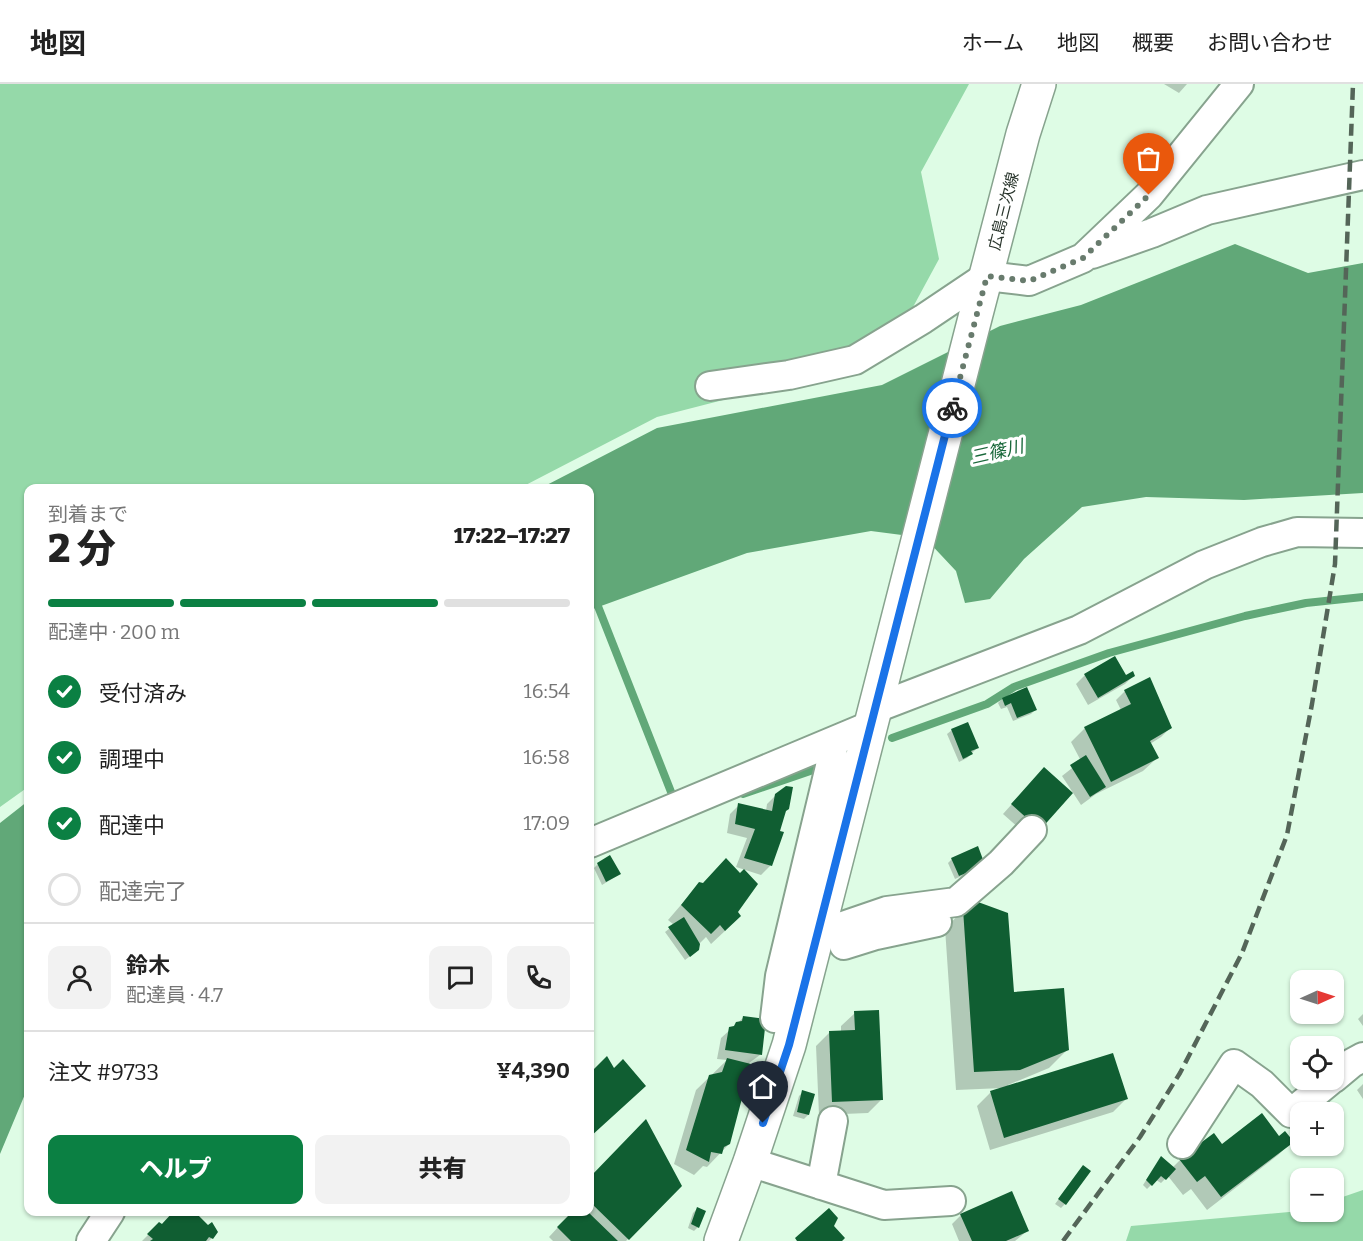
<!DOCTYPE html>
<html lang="ja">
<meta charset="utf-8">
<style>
:root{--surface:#fff;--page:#f2f2f2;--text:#222;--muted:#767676;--line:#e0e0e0;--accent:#0b8043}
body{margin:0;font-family:Bitter,"Noto Sans JP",serif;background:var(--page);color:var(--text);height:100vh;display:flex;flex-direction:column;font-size:22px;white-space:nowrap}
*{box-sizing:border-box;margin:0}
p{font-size:20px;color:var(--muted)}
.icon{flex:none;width:33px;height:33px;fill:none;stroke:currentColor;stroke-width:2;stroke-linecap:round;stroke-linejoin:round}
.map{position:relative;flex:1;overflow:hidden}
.sheet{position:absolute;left:24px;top:400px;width:570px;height:732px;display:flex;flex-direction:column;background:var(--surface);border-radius:12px;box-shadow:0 2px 4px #0004}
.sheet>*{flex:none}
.needle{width:39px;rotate:87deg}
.tools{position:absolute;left:1290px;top:886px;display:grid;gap:12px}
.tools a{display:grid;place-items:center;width:54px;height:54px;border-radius:12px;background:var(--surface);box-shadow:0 2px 4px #0004;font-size:30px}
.pin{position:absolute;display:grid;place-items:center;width:51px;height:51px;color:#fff;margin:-62px -26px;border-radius:50% 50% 50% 0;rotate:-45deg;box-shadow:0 0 6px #0007}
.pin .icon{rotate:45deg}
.courier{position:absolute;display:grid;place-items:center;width:60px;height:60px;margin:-30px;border:4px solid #1a73e8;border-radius:50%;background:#fff;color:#222;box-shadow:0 2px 8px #0007}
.headline em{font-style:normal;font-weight:800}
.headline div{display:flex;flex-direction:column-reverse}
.headline{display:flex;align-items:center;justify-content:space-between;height:102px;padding:0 24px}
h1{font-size:39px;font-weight:800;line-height:45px}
.bar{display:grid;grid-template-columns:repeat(4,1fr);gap:9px 6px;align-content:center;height:72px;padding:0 24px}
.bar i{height:8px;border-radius:4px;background:var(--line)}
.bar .on{background:var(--accent)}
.bar p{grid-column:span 4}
.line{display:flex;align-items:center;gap:15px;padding:0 24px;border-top:2px solid var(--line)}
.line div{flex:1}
.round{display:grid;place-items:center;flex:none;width:63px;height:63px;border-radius:12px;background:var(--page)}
ol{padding:0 24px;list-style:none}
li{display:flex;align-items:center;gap:18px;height:66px}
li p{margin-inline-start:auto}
li .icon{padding:6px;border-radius:50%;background:var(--accent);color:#fff;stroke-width:4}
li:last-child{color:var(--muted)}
li i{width:33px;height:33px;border:3px solid var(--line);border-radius:50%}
.primary-button{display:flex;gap:12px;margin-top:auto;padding:12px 24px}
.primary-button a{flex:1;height:69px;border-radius:12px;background:var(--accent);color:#fff;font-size:24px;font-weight:800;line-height:69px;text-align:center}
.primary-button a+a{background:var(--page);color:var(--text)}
header{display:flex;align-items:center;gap:36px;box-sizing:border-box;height:84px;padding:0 30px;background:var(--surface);border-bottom:2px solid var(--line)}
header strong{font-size:28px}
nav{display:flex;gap:33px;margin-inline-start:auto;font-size:21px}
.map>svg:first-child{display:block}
.green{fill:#95d9a9}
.water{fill:#61a878}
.shadow{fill:#0003}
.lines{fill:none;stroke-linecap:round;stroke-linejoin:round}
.stream{stroke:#61a878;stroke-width:8}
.building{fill:#105e32}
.minor-casing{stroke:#87a38e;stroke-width:32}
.major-casing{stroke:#87a38e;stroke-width:36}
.minor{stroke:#fff;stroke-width:28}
.major{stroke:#fff;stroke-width:33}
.rail{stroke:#546558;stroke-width:4.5;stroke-dasharray:12 6;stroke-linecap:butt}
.done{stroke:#687b6d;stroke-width:6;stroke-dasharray:0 10.8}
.route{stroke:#1a73e8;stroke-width:8}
.labels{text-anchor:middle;stroke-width:6;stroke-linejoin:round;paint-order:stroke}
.street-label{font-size:16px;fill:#29352c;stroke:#fff}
.water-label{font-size:18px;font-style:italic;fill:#19683a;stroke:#fff}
</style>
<header>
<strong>地図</strong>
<nav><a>ホーム</a><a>地図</a><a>概要</a><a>お問い合わせ</a></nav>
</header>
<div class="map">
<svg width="1363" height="1157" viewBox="0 0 1363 1157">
<rect width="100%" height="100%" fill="#defce5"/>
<path class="green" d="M 0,0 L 969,0 L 921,88 L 939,175 L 900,247 L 840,286 L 657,333 L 518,405 L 28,405 L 28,703 L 0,723 Z
M 1363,1106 L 1363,1157 L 1126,1157 L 1131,1142 L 1300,1127 L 1334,1128 L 1334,1116 Z"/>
<path class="water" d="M 1235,160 L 1308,189 L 1363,179 L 1363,409 L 1244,416 L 1146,413 L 1082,423 L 1024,475 L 990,515 L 965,519 L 956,487 L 925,454 L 871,447 L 747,469 L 590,526 L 590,405 L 539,405 L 657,344 L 882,301 L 1000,242 L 1081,221 Z
M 28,717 L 28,1003 L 0,1070 L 0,739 Z"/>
<path class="shadow" d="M 1164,0 L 1187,0 L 1179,9 Z
M 1085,591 L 1125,593 L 1134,591 L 1125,600 L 1088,621 L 1076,600 Z
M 1149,595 L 1170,644 L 1161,653 L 1150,660 L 1157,674 L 1143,687 L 1096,710 L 1081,721 L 1062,692 L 1081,677 L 1071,658 L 1085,644 L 1121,626 L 1116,616 L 1125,607 Z
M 1027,605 L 1035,626 L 1031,630 L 1013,637 L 1007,623 L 1001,625 L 998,619 L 1002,615 Z
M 952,646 L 977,664 L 967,674 L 959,678 L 947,650 Z
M 1035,694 L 1030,754 L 1003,730 Z
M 776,711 L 784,729 L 770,782 L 761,791 L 736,783 L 747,754 L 727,749 L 730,730 L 739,721 L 766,727 L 767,720 Z
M 952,775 L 979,784 L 955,795 L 948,779 Z
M 598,780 L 620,790 L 602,801 L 594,784 Z
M 699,800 L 726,846 L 711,860 L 706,853 L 699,860 L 693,870 L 685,876 L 665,848 L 674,841 L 668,836 Z
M 964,826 L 1013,910 L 1067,966 L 1049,984 L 1008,1001 L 1009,1003 L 1126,1015 L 1113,1028 L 990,1066 L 977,1022 L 990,1009 L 1003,1004 L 956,1006 L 945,844 Z
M 855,929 L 882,1015 L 868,1029 L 819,1031 L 816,962 L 829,949 L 841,948 L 841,942 Z
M 1363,930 L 1363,942 L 1358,935 Z
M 743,934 L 760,971 L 749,979 L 729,1060 L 707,1083 L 703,1082 L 694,1091 L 674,1080 L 696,1006 L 727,976 L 717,975 L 721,954 Z
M 607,974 L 630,1015 L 590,1052 L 590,991 Z
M 1363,1000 L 1363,1015 L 1357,1006 Z
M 803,1008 L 808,1031 L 804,1035 L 793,1032 L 799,1012 Z
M 646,1038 L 680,1102 L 626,1157 L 553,1157 L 549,1153 L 572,1128 L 590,1128 L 590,1095 Z
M 1279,1054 L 1292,1058 L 1278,1071 L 1207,1126 L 1191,1105 L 1183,1111 L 1168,1092 L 1161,1099 L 1156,1096 L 1147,1105 L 1143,1101 L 1158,1078 L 1173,1083 L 1180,1076 L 1222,1062 Z
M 1080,1087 L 1065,1120 L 1061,1124 L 1055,1120 Z
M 697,1125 L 698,1143 L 694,1147 L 688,1144 L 693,1129 Z
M 173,1128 L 193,1128 L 212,1154 L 209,1157 L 142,1157 L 159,1140 L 161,1141 Z
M 961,1131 L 1027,1147 L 1015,1157 L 959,1157 L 952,1140 Z"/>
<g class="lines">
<path class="stream" d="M 590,502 L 675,718
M 892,654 L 987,620 L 1014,603 L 1109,569 L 1245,532 L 1306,519 L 1363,513
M 743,710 L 822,683"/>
</g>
<path class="building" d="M 1115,572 L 1126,591 L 1133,587 L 1135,592 L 1098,614 L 1084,590 Z
M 1150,593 L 1172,644 L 1150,657 L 1159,674 L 1111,698 L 1084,643 L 1131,620 L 1124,606 Z
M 1027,603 L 1037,626 L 1017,634 L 1011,619 L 1005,622 L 1002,614 Z
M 968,638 L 979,664 L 971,667 L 973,670 L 963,675 L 951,645 Z
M 1086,671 L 1106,703 L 1090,713 L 1070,681 Z
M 1044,683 L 1073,709 L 1040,746 L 1011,720 Z
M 786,702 L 793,703 L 789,725 L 786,727 L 780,747 L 784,748 L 772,782 L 744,774 L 755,745 L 735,740 L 738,719 L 772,727 L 775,710 Z
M 978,762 L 985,781 L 959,792 L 951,774 Z
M 610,771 L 621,790 L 606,798 L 597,779 Z
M 726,774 L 740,789 L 744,785 L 758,800 L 738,828 L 741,832 L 725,847 L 720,841 L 711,850 L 681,821 L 699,798 L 703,799 Z
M 978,818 L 1008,829 L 1014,908 L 1064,904 L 1069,966 L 1020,986 L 974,988 L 963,825 Z
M 684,833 L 700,860 L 699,866 L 690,873 L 668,843 Z
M 879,926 L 883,1016 L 832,1018 L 829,947 L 855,946 L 854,927 Z
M 743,932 L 766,935 L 762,971 L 725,966 L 729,943 L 734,942 L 736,938 L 742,937 Z
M 1113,969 L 1128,1015 L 1004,1054 L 990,1007 Z
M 607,972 L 614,984 L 623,975 L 646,1002 L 590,1053 L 590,989 Z
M 727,974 L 751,980 L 730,1060 L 724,1063 L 722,1070 L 711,1068 L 709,1078 L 686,1066 L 709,991 L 722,988 Z
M 802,1006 L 815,1010 L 809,1031 L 797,1028 Z
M 1262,1029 L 1279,1052 L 1285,1047 L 1294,1058 L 1221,1113 L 1205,1092 L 1197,1098 L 1179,1075 L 1214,1049 L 1222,1060 Z
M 646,1035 L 682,1102 L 629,1156 L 590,1118 L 590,1093 Z
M 1161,1072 L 1176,1085 L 1166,1096 L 1161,1092 L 1152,1102 L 1146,1096 Z
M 1083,1081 L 1091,1087 L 1066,1121 L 1058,1115 Z
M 1012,1107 L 1029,1147 L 1006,1157 L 972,1157 L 960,1130 Z
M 697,1123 L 706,1127 L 699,1144 L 691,1140 Z
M 829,1124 L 838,1134 L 834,1142 L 845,1154 L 842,1157 L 797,1157 L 795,1154 Z
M 173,1128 L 195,1128 L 208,1141 L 212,1138 L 218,1148 L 213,1155 L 209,1153 L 206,1157 L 150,1157 L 153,1155 L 147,1150 L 159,1138 L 162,1140 Z
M 572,1128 L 588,1128 L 618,1157 L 571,1157 L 557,1143 Z"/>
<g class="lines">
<defs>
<path id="minor" d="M 1092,170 L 1152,149 L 1207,126 L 1363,91
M 710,302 L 789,291 L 855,276 L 923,235 L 987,192 L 1029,197 L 1083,174 L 1149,111 L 1239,0
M 876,624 L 1079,546 L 1204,481 L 1262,458 L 1297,448 L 1363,449
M 590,759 L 872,641
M 817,851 L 887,827 L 956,818 L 1001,779 L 1032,746
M 844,861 L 876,851 L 937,838
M 780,892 L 833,670
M 775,934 L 780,892 L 796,882
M 1334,994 L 1352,979 L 1363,973
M 1182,1060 L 1234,980 L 1262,1000 L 1291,1029 L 1331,996
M 750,1078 L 884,1121 L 951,1117
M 821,1101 L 833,1037
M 91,1157 L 110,1128"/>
<path id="major" d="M 721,1157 L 750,1078 L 789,961 L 976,230 L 1023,50 L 1039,0"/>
</defs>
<use href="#minor" class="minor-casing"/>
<use href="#major" class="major-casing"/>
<use href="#minor" class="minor"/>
<use href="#major" class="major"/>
<path class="rail" d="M 1063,1157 L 1140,1053 L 1180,989 L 1242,869 L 1287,751 L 1312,620 L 1335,480 L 1353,0"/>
</g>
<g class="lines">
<path class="done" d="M 952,324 L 987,192 L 1029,197 L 1083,174 L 1149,111"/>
<path class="route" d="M 763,1039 L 789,961 L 952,324"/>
</g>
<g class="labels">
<g class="street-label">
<text transform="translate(1003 127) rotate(-76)" y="6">広島三次線</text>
</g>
<g class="water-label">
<text transform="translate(997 368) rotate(-13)" y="6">三篠川</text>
</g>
</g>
</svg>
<div class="tools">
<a><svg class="needle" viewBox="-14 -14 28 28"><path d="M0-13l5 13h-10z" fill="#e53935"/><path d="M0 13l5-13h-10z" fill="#767676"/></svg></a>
<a><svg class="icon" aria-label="locate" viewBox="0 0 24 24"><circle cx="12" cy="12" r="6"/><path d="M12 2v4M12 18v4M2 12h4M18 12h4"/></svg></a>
<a>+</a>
<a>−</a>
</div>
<div class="pin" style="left:1149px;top:111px;background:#ea580c"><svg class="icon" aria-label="bag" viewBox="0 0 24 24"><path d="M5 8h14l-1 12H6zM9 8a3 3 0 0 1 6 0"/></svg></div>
<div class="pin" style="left:763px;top:1039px;background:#1f2937"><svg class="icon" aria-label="home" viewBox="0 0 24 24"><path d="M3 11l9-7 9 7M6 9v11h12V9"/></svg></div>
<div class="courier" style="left:952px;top:324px"><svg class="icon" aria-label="bike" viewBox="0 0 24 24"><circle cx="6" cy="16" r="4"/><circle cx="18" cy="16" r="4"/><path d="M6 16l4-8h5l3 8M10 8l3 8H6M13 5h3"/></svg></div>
<section class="sheet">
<div class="headline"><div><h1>2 分</h1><p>到着まで</p></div><em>17:22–17:27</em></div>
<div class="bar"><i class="on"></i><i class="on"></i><i class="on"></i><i></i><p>配達中 · 200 m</p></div>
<ol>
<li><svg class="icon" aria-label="check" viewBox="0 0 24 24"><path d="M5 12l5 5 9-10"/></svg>受付済み<p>16:54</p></li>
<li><svg class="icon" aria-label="check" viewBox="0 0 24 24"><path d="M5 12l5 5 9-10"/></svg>調理中<p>16:58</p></li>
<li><svg class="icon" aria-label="check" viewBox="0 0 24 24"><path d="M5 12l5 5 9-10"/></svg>配達中<p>17:09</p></li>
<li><i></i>配達完了</li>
</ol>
<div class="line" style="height:108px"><a class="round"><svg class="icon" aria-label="person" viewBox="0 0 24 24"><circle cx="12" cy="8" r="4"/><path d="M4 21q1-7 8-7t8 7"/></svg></a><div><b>鈴木</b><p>配達員 · 4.7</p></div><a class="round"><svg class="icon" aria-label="chat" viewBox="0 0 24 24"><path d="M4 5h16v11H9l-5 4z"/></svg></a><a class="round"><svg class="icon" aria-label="phone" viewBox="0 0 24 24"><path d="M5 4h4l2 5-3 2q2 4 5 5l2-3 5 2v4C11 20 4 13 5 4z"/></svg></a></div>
<div class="line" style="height:78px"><div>注文 #9733</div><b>¥4,390</b></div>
<div class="primary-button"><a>ヘルプ</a><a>共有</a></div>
</section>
</div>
